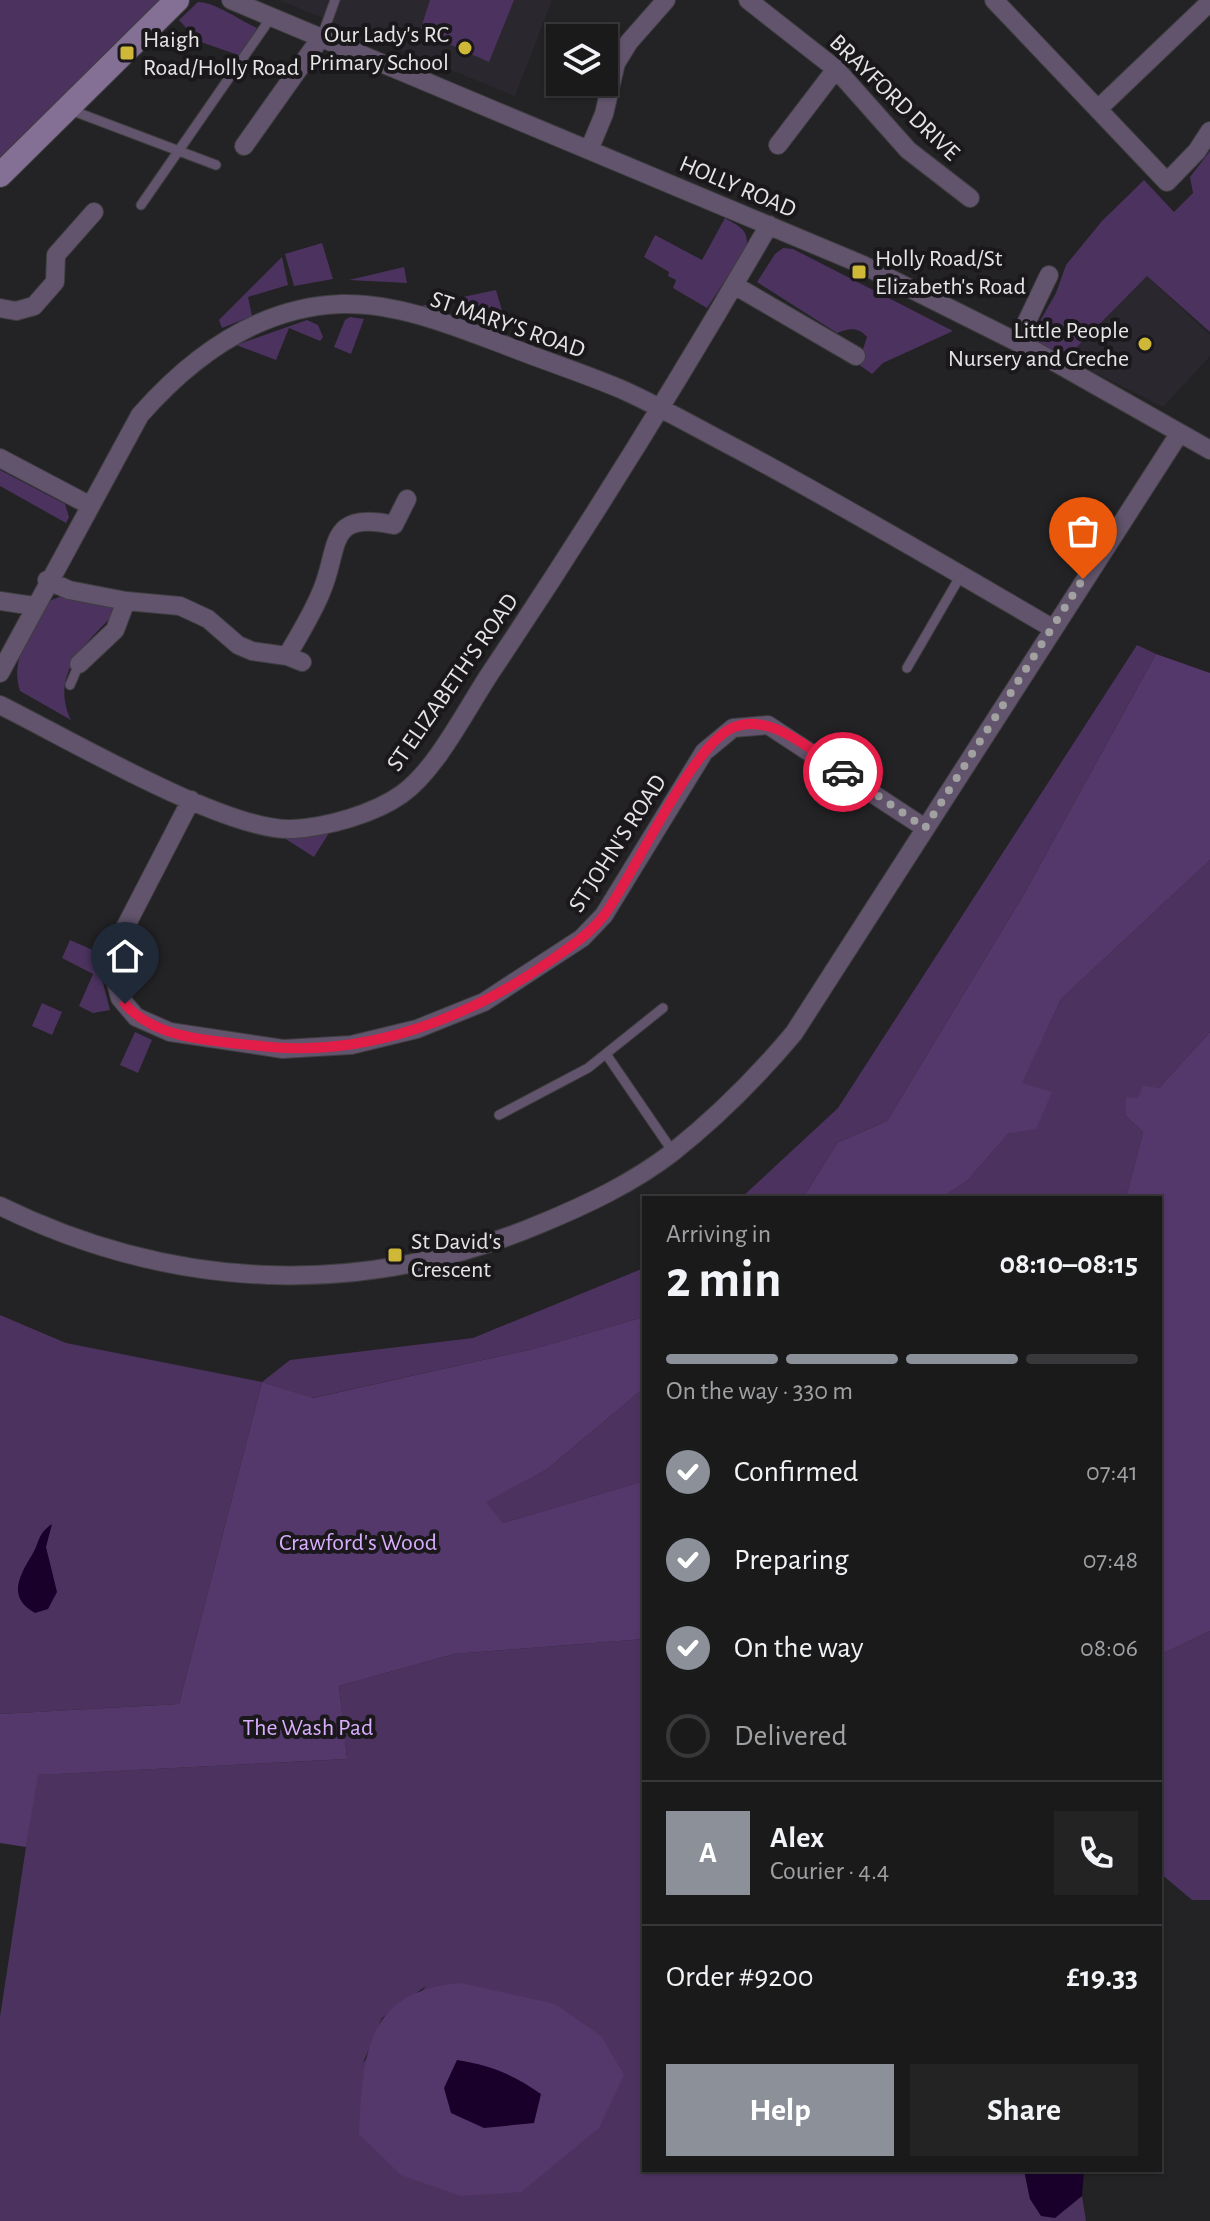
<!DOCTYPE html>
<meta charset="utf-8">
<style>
:root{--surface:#1a1a1b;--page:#232324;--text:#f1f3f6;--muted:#9fa1a3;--line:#38383a;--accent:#8c9099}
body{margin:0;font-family:"Alegreya Sans",sans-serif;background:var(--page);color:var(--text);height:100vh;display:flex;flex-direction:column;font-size:30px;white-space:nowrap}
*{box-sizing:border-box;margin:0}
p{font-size:26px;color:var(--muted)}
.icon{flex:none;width:44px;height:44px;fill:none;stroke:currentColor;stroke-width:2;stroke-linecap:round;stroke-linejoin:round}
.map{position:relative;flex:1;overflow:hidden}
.panel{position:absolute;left:642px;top:1196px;width:520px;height:976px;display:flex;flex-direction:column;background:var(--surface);border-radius:0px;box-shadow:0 2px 6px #0004,0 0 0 2px var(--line)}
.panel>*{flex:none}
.fabs{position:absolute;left:546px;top:24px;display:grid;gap:16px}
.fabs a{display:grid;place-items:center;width:72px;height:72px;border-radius:0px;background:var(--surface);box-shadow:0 2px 6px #0004,0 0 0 2px var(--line);font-size:40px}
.pin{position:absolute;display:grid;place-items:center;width:68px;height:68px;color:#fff;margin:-82px -34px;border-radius:50% 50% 50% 0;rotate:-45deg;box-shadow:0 0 8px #0007}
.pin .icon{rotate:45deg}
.courier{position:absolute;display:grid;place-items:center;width:80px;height:80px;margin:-40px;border:6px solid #e11d48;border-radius:50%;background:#fff;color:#222;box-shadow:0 2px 10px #0007}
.headline em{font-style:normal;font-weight:700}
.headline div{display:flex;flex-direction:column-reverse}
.headline{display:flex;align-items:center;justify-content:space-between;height:136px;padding:0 24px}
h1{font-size:52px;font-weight:700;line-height:60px}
.bar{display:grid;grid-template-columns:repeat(4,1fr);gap:12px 8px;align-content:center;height:96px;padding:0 24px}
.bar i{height:10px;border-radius:6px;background:var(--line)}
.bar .current{background:var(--accent)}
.bar p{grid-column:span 4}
.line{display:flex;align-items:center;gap:20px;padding:0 24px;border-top:2px solid var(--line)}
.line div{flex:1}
.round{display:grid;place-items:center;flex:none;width:84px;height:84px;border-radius:0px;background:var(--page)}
ol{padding:0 24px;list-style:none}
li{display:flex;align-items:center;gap:24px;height:88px}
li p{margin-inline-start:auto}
li .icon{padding:8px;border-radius:50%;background:var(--accent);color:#fff;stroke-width:4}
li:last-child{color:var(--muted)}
li i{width:44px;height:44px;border:4px solid var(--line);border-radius:50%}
.button{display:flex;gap:16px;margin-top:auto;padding:16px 24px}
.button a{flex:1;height:92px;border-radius:0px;background:var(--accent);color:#fff;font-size:32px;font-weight:700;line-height:92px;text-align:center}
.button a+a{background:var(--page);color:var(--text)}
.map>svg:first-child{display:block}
.built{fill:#2b272f}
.green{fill:#4c335f;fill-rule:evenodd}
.forest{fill:#55386b}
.water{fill:#19002b}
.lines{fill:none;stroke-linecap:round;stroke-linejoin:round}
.lane-casing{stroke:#3e3d3f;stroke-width:11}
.street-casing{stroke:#3e3d3f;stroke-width:20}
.secondary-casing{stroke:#3e3d3f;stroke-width:26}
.lane{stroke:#61546c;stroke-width:9}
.street{stroke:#61546c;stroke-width:18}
.secondary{stroke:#847095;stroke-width:24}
.done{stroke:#a2a1a2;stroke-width:8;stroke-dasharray:0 14.4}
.route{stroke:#e11d48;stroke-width:10}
.poi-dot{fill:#cfb837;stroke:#1a181b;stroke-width:3}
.labels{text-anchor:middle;stroke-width:8;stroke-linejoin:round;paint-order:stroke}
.poi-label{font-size:24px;fill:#e6e5e6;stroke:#1a181b;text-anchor:start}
.street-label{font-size:24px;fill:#e6e5e6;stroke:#1a181b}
.park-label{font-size:24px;fill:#daaeff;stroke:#1a181b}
</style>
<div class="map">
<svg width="1210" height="2221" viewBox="0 0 1210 2221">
<rect width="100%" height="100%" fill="#232224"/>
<path class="built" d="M 279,0 L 552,0 L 515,96 Z
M 1147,276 L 1210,335 L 1210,356 L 1163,407 L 1066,358 Z"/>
<path class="green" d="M 0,0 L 175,0 L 0,175 Z
M 430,0 L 514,0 L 489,62 L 420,31 Z
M 198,2 C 215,2 239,20 257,28 L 241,56 L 198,41 L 179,20 Z
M 1210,151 L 1210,332 L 1147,276 L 1071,353 L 1041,347 L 1036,340 L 1036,328 L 1056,293 L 1066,265 L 1102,221 L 1144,180 L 1174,212 L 1193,193 L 1190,177 Z
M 725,218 C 740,227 750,230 746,249 L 707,308 L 673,288 L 676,280 L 668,276 L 669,272 L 644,257 L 655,235 L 702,260 Z
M 322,243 L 333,279 L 294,286 L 285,254 Z
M 783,248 L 793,249 L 953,331 L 883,363 L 872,374 L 858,364 L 867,337 C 857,326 849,329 837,333 L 757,282 L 775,254 Z
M 282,257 L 288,285 L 248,297 L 252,316 L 222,328 L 219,320 Z
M 404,267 L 407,283 L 349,280 Z
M 496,290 L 503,314 L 453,299 L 447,314 L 420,306 Z
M 350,317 L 364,319 L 351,354 L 334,347 L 345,320 Z
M 307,320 L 318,325 L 323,337 L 320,341 L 289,328 L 276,360 L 236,345 Z
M 0,470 L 65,504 L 69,517 L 66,523 L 0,486 Z
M 64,595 L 120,608 C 89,641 48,672 71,720 L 20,691 C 9,657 33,630 49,601 Z
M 1137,645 L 1156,654 L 1024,894 L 887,1121 L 837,1143 L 803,1198 L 741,1198 L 838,1108 Z
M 332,828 L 314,857 L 284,838 Z
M 1210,860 L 1210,1032 L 1159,1088 L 1138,1099 L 1126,1116 L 1143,1132 L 1126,1198 L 941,1198 L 967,1181 L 1009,1133 L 1021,1084 L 1061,999 Z
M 70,940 L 102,954 L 101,975 L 110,1010 L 93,1013 L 79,1006 L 93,974 L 62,958 Z
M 42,1003 L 62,1012 L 52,1035 L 32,1026 Z
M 135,1032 L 152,1040 L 138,1073 L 120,1065 Z
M 644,1268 L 644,1317 L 533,1349 L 312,1398 L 262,1382 L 179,1704 L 0,1714 L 0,1315 L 66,1343 L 262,1382 L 290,1360 L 473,1338 Z
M 644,1388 L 644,1481 L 503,1523 L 485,1502 L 546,1470 Z
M 1210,1631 L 1210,1900 L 1192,1900 L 1160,1873 L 1160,1655 Z
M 644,1639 L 644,2170 L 1024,2170 L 1030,2199 L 1073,2202 L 1082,2196 L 1086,2221 L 0,2221 L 0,2017 L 37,1775 L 347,1759 L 339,1686 L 454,1654 ZM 426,1986 L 363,2063 L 382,2018 Z"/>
<path class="forest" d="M 1156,654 L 1210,673 L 1210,860 L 1061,999 L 1022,1083 L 1052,1092 L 1036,1129 L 1009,1133 L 967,1181 L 941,1198 L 803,1198 L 837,1143 L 887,1121 L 1024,894 Z
M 1210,1032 L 1210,1631 L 1160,1655 L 1160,1198 L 1126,1198 L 1143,1132 L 1126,1116 L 1126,1097 L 1138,1098 L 1143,1086 L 1159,1088 Z
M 644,1317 L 644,1388 L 546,1470 L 486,1502 L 503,1523 L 644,1481 L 644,1639 L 454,1654 L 339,1686 L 347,1759 L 38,1775 L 26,1847 L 0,1843 L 0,1714 L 179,1704 L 262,1382 L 313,1398 L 533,1349 Z
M 461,1983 L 555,2004 L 601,2036 L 624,2075 L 599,2128 L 521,2192 L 461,2196 L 401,2175 L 359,2134 C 363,2054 365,1991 461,1983 Z"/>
<path class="water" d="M 52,1524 L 46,1547 L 57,1592 L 48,1609 L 35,1613 C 7,1598 19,1576 32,1555 C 40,1542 37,1534 52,1524 Z
M 457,2060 C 490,2065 514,2075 541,2094 L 534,2123 L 484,2128 L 451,2113 L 444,2088 Z
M 1024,2170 L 1084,2170 L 1082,2196 L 1055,2218 L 1041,2216 L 1030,2199 Z"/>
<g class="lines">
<defs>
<path id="lane" d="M 322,36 L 335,0
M 68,109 L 216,165
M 141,205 L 270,19
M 907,668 L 961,575
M 70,685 L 79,664
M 606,1054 L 673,1152
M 499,1115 L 588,1068 L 663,1008"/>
<path id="street" d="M 231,0 L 863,265 L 1037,352 L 1210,450
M 748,0 L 836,69 L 908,150 L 970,198
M 994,0 L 1167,182 L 1197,151 L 1210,131
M 1098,109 L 1210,2
M 778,145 L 836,69
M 244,146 L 322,36
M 589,150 L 604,114 L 616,63 L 629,42 L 666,0
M 734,285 L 856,356
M 0,308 L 16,311 L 34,306 L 55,282 L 56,255 L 94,212
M 1017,342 L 1049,275
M 0,458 L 89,505
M 47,580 L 69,590 L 126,601 L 180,606 L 208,619 L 238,645 L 252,651 L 287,656
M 0,601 L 34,606
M 302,662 L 287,656 C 299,635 313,613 322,590 C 340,547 326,510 394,525 L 407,499
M 79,664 L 115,630 L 126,601
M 0,673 L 140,415 C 192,356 258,307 341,304 C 399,302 462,329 515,349 C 551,363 588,375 623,390 C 663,408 702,431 741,451 C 846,507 949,568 1052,628
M 0,705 C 65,737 228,833 293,829 C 327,827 374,814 402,794 C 437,769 467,708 491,672 C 588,527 681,377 769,225
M 191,800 L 116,945 L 112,967 L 120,998 L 136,1017 L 170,1032 L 283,1049 L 351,1045 L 417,1029 L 484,1002 L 582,938 L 604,915 L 704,752 L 733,728 L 768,725 L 925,828
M 0,1206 C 174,1291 361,1299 540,1224 C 586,1205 633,1183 673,1152 C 717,1117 758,1076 794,1033 L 1179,434"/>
<path id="secondary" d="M 0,175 L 177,0"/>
</defs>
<use href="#lane" class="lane-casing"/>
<use href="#street" class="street-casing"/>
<use href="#secondary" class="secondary-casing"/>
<use href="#lane" class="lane"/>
<use href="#street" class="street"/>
<use href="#secondary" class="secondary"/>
</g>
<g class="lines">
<path class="done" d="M 843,772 L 925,828 L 1083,579"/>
<path class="route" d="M 125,1004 C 156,1040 215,1041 260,1046 C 363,1058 466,1020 550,961 C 570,947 591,933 605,914 C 636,871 689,751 730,729 C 769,709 813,752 843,772"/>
</g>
<g class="poi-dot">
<circle cx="465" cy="48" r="8"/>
<rect x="119" y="45" width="16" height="16" rx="4"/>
<rect x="851" y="264" width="16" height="16" rx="4"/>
<circle cx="1145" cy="344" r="8"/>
<rect x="387" y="1247" width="16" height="16" rx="4"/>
</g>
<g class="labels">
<g class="poi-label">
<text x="449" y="42" text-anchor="end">Our Lady's RC<tspan x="449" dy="28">Primary School</tspan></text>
<text x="143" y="47">Haigh<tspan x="143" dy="28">Road/Holly Road</tspan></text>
<text x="875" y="266">Holly Road/St<tspan x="875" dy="28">Elizabeth's Road</tspan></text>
<text x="1129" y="338" text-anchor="end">Little People<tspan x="1129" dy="28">Nursery and Creche</tspan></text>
<text x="411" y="1249">St David's<tspan x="411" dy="28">Crescent</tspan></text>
</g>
<g class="street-label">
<text transform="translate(895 97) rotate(44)" y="8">BRAYFORD DRIVE</text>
<text transform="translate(738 186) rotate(23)" y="8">HOLLY ROAD</text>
<text transform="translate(508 324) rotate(19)" y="8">ST MARY'S ROAD</text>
<text transform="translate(452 682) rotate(-55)" y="8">ST ELIZABETH'S ROAD</text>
<text transform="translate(617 843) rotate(-57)" y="8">ST JOHN'S ROAD</text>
</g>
<g class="park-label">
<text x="358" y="1550">Crawford's Wood</text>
<text x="308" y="1735">The Wash Pad</text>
</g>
</g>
</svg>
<div class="fabs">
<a><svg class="icon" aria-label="layers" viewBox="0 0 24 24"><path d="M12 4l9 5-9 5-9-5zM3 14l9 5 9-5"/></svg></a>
</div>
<div class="pin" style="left:1083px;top:579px;background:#ea580c"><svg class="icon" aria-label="bag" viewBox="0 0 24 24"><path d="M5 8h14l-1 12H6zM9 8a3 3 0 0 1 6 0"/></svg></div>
<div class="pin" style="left:125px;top:1004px;background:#1f2937"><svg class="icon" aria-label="home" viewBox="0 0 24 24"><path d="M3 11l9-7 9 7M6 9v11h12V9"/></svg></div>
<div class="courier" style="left:843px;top:772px"><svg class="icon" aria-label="car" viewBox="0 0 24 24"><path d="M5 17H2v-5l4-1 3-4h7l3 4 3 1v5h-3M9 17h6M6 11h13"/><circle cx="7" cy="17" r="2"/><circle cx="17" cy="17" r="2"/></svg></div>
<section class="panel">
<div class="headline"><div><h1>2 min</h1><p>Arriving in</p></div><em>08:10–08:15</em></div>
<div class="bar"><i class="current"></i><i class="current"></i><i class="current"></i><i></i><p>On the way · 330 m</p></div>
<ol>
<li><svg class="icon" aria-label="check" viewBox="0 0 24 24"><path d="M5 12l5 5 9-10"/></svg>Confirmed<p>07:41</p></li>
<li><svg class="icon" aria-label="check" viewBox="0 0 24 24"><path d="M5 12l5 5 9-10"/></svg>Preparing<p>07:48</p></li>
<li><svg class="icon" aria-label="check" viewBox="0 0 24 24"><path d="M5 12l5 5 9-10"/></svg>On the way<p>08:06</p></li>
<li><i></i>Delivered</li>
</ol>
<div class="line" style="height:144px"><b class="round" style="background:var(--accent);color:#fff">A</b><div><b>Alex</b><p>Courier · 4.4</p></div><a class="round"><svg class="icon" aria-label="phone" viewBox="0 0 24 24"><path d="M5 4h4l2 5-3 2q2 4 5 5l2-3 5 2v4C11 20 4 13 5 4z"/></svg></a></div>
<div class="line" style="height:104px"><div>Order #9200</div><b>£19.33</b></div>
<div class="button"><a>Help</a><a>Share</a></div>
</section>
</div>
